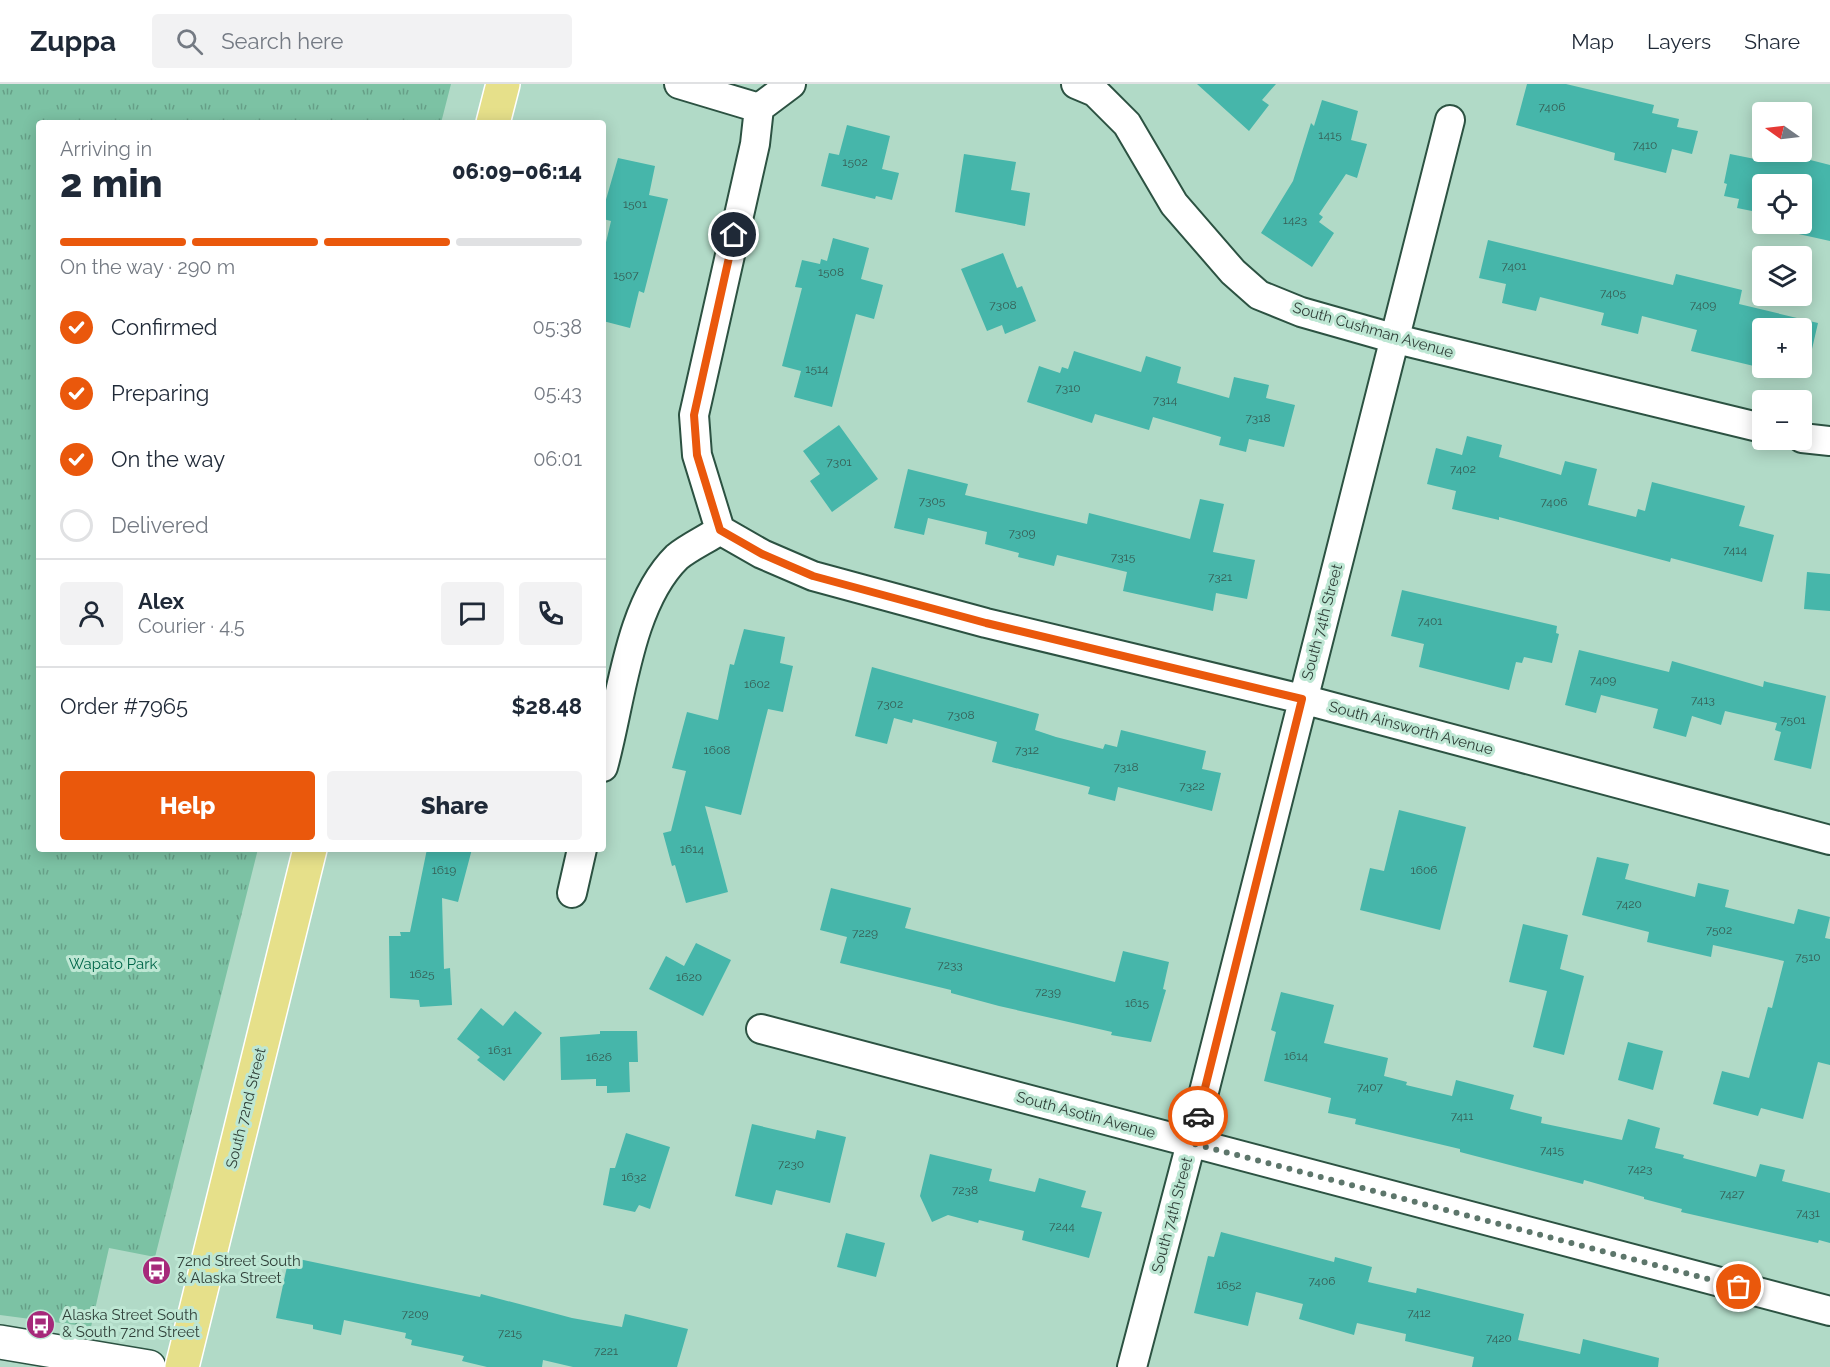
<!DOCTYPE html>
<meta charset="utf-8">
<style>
:root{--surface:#fff;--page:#f2f2f3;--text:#1f2937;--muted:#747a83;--line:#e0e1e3;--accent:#ea580c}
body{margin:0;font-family:Raleway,sans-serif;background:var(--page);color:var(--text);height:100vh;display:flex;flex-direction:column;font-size:22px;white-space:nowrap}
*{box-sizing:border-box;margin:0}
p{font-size:20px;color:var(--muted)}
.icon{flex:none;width:33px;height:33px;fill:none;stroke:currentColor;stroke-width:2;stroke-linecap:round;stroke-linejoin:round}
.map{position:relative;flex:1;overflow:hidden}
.details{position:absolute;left:36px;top:36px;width:570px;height:732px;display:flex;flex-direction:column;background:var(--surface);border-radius:6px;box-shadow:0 3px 15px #0003}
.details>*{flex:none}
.needle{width:39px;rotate:284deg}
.fabs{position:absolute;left:1752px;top:18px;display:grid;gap:12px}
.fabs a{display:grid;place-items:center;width:60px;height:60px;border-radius:6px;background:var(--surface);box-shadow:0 3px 15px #0003;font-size:30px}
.pin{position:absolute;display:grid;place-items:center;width:51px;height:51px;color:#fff;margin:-26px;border:3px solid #fff;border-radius:50%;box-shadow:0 2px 6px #0007}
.courier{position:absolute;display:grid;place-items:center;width:60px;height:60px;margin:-30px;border:4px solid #ea580c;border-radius:50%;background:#fff;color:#222;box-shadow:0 2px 8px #0007}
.head em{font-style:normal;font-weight:800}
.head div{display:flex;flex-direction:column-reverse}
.head{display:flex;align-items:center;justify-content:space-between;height:102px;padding:0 24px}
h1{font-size:39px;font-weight:800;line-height:45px}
.bar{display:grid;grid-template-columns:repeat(4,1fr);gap:9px 6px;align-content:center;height:72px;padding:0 24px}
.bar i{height:8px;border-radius:4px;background:var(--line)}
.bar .active{background:var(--accent)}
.bar p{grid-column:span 4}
.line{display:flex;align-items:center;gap:15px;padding:0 24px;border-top:2px solid var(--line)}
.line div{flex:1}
.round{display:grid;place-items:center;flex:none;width:63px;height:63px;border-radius:6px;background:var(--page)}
ol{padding:0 24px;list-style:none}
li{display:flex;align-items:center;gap:18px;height:66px}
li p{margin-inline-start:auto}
li .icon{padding:6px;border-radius:50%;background:var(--accent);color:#fff;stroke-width:4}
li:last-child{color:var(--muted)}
li i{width:33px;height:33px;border:3px solid var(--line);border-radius:50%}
.primary-button{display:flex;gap:12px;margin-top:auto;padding:12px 24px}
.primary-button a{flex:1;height:69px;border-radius:6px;background:var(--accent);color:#fff;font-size:24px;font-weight:800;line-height:69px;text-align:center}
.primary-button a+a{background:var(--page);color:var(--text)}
header{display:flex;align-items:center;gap:36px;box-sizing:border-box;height:84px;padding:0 30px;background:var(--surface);border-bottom:2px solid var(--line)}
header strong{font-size:28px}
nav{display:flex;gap:33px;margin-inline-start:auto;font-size:21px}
.search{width:420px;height:54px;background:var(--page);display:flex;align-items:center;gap:15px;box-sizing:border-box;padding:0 21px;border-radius:6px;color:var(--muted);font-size:22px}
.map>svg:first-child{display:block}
.park{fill:url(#park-tufts)}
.building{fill:#46b6aa}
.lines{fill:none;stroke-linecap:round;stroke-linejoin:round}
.minor-casing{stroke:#2c5242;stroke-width:32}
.tertiary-casing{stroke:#2c5242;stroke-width:36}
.primary-casing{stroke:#fff;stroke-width:36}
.minor{stroke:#fff;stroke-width:28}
.tertiary{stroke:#fff;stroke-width:33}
.primary{stroke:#e6e08a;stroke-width:33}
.done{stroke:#5d766b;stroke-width:6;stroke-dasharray:0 10.8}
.route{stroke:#ea580c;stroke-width:8}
.labels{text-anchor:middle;stroke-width:6;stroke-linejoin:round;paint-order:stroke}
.number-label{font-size:12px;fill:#365e55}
.street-label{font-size:15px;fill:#304039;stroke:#bee7d4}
.park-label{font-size:15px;fill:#006649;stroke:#bee7d4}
.poi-label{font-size:15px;fill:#304039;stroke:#bee7d4;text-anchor:start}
</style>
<header>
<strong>Zuppa</strong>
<div class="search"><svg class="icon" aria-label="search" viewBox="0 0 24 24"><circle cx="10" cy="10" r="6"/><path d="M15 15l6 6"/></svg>Search here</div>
<nav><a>Map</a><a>Layers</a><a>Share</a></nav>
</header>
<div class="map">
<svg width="1830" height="1283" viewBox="0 0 1830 1283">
<defs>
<pattern id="park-tufts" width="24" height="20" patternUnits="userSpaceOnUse" patternTransform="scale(1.5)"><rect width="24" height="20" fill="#7cc2a4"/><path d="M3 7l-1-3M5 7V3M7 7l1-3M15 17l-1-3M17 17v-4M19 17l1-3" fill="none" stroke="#669f87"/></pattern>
</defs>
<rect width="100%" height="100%" fill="#b1dac7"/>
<path class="park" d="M 0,0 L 451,0 L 441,39 L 39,39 L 39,765 L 258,765 L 155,1173 L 109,1164 L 91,1243 L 0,1231 Z"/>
<path class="building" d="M 1197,0 L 1276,0 L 1262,16 L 1269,21 L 1249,47 Z
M 1527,0 L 1566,0 L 1654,21 L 1652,29 L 1679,35 L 1677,43 L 1698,47 L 1692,70 L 1672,65 L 1666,89 L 1614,76 L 1615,69 L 1516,41 Z
M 1322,16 L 1358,27 L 1351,56 L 1367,60 L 1357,94 L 1346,90 L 1319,130 L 1323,133 L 1319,138 L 1334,149 L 1312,183 L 1261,149 L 1293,97 L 1311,39 L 1314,42 Z
M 847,41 L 890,52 L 882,85 L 899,89 L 892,116 L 876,112 L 875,115 L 821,102 L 829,69 L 839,71 Z
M 1757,63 L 1762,64 L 1762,68 L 1779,68 L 1830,81 L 1830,157 L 1794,149 L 1796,140 L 1802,140 L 1802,100 L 1762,100 L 1762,129 L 1737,124 L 1739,115 L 1724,112 L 1727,100 L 1724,99 L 1730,70 L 1755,75 Z
M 964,70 L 1016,78 L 1011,106 L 1030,109 L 1025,142 L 955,128 Z
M 618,74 L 655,82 L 649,111 L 668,115 L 644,209 L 639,207 L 630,244 L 603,237 L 603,171 L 611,137 L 603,135 L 603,126 Z
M 833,154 L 869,164 L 861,195 L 883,201 L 874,235 L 856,230 L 832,323 L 794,313 L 801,287 L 782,282 L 802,204 L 795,203 L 802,176 L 820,180 L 821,175 L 827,177 Z
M 1488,156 L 1673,201 L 1676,190 L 1742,206 L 1739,220 L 1818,239 L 1809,278 L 1802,276 L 1802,244 L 1762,244 L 1762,284 L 1780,284 L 1779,288 L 1691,267 L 1697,246 L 1642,232 L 1638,250 L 1601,241 L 1604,229 L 1540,213 L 1536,227 L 1502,219 L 1506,200 L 1479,194 Z
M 1003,169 L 1017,204 L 1022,202 L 1036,237 L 1005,250 L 1002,241 L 987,247 L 961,185 Z
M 1074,267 L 1141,288 L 1146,272 L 1181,283 L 1177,299 L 1229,314 L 1234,293 L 1269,301 L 1266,314 L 1295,321 L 1284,363 L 1249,355 L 1246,368 L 1219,361 L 1221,353 L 1153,333 L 1149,346 L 1095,330 L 1092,339 L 1027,318 L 1039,282 L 1060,289 L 1062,283 L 1068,285 Z
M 839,341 L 878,395 L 832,428 L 810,397 L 820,390 L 803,367 Z
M 1467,352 L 1502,361 L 1499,373 L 1561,391 L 1565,377 L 1597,385 L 1588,421 L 1636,433 L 1638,425 L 1645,427 L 1652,398 L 1745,422 L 1739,442 L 1774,451 L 1762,498 L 1671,474 L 1670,478 L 1499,433 L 1499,436 L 1452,425 L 1456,407 L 1427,400 L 1436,364 L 1462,371 Z
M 908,385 L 968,400 L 965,411 L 1087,440 L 1089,429 L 1190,455 L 1200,415 L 1224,420 L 1213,468 L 1255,476 L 1247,515 L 1216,509 L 1213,527 L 1123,507 L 1127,488 L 1057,471 L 1054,482 L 1018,473 L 1019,469 L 985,460 L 987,448 L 928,434 L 924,451 L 894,444 Z
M 1807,488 L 1830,490 L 1830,527 L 1804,525 Z
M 1402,506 L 1557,542 L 1556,549 L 1559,550 L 1552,579 L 1524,573 L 1522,579 L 1516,578 L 1509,606 L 1419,583 L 1424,560 L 1391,552 Z
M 744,545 L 785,553 L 780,579 L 793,582 L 783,628 L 768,625 L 741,731 L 705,722 L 728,808 L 686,819 L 675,781 L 672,782 L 663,749 L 671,747 L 686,687 L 672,684 L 687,628 L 718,636 L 730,580 L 734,581 Z
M 1579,566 L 1669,588 L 1672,577 L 1763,603 L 1764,597 L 1767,598 L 1826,612 L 1811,685 L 1774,676 L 1781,648 L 1775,646 L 1777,639 L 1725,627 L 1721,641 L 1692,632 L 1686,653 L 1653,644 L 1658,625 L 1601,611 L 1596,629 L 1565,621 Z
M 872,583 L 1039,630 L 1035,646 L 1056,653 L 1103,665 L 1105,660 L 1117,663 L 1121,646 L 1206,667 L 1202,685 L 1221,689 L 1212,727 L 1118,703 L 1115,717 L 1088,710 L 1090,703 L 992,678 L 997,658 L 913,635 L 912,639 L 894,634 L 887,660 L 855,652 Z
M 1399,726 L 1466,743 L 1440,846 L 1360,826 L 1370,784 L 1384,787 Z
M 427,765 L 472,765 L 458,818 L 442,814 L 444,885 L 450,884 L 452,921 L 420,923 L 419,916 L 390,914 L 389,852 L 401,852 L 400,848 L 410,848 Z
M 1597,773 L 1629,780 L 1625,795 L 1695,813 L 1698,799 L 1729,806 L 1725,823 L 1794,840 L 1798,825 L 1830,833 L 1825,854 L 1830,855 L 1830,981 L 1818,978 L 1803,1035 L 1761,1024 L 1758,1032 L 1713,1020 L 1722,987 L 1749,994 L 1768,923 L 1772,924 L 1784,877 L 1713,861 L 1711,873 L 1647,858 L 1649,848 L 1582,831 Z
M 831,804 L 911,824 L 905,844 L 1115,898 L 1123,867 L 1169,878 L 1163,905 L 1166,906 L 1151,958 L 1111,951 L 1112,948 L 999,922 L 951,909 L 951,906 L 840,879 L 847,853 L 820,846 Z
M 1523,840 L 1568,851 L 1560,885 L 1584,892 L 1564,971 L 1533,963 L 1547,907 L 1509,898 Z
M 696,859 L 731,876 L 703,932 L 649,905 L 666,872 L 684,882 Z
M 1281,908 L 1334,921 L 1324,959 L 1388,974 L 1384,992 L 1407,998 L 1406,1001 L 1452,1012 L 1456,996 L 1514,1011 L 1510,1025 L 1542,1033 L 1541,1039 L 1622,1056 L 1628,1035 L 1660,1044 L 1655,1064 L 1684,1071 L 1683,1074 L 1756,1093 L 1760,1080 L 1785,1086 L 1782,1097 L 1830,1109 L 1830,1159 L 1819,1156 L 1818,1159 L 1681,1128 L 1682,1125 L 1644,1115 L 1644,1113 L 1584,1096 L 1583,1100 L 1460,1068 L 1460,1065 L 1355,1040 L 1356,1035 L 1328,1029 L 1331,1014 L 1264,997 L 1276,948 L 1271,946 Z
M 481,924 L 503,942 L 515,927 L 542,949 L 504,997 L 477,976 L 480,973 L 457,955 Z
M 600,947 L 637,947 L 638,978 L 629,978 L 630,1008 L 607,1009 L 607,1002 L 596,1002 L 596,995 L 561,996 L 560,953 L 600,950 Z
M 1628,958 L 1663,967 L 1653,1006 L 1618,996 Z
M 752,1040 L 815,1055 L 817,1046 L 846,1053 L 830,1119 L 776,1106 L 772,1121 L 735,1112 Z
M 626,1049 L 670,1063 L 650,1125 L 639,1121 L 635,1128 L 603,1121 L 610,1084 L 615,1084 Z
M 930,1070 L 992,1085 L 989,1097 L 1035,1108 L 1039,1094 L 1086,1107 L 1081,1123 L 1102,1128 L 1089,1174 L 1022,1156 L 1024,1147 L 979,1136 L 978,1139 L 948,1131 L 932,1138 L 920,1112 Z
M 1221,1148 L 1334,1178 L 1335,1173 L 1372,1183 L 1368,1198 L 1416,1209 L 1417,1204 L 1524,1230 L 1518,1256 L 1580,1270 L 1583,1255 L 1659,1274 L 1658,1283 L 1472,1283 L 1474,1273 L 1405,1257 L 1406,1250 L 1357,1239 L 1354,1251 L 1299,1235 L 1303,1220 L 1256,1208 L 1248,1242 L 1194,1229 L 1208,1172 L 1214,1173 Z
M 846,1149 L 885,1159 L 876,1193 L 837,1183 Z
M 289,1173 L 480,1213 L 481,1210 L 572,1234 L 622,1243 L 625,1230 L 688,1245 L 677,1283 L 573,1283 L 543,1276 L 542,1283 L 487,1283 L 462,1277 L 464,1272 L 411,1261 L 412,1256 L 405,1254 L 406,1249 L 344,1236 L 341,1251 L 313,1245 L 313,1241 L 276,1234 Z"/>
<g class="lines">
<defs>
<path id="minor" d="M 679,0 L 759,24
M 1076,0 L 1095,8 L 1127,40 L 1174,120 L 1233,188 L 1259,211 L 1301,228 L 1396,255 L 1762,344
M 759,24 L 791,0
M 1802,354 L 1830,357
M 720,446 L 762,470 L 813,492 L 986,539 L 1302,615 L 1830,756
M 720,446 L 697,371 L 694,331 L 755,60 L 759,24
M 603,683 C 621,619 628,521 677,473 C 689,463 707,455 720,446
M 572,809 L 582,765
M 761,945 L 1830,1227
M 1132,1283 L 1191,1059 L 1450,36"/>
<path id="tertiary" d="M 0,1258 L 149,1283"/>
<path id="primary" d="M 493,39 L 503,0
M 182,1283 L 310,765"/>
</defs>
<use href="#minor" class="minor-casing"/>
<use href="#tertiary" class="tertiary-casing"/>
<use href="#primary" class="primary-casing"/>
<use href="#minor" class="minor"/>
<use href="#tertiary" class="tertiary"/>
<use href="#primary" class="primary"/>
</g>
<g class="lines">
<path class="done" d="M 1198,1032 L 1191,1059 L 1739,1203"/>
<path class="route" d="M 734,151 L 694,331 L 697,371 L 720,446 L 762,470 L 813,492 L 986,539 L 1302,615 L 1198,1032"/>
</g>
<defs>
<symbol id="bus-disc" viewBox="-11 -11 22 22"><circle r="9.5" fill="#a6297a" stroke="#bee7d4"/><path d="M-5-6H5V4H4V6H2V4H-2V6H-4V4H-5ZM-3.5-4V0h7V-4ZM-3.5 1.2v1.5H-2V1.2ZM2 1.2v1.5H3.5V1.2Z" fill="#fff"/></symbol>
</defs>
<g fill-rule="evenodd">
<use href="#bus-disc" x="140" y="1170" width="33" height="33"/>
<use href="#bus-disc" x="24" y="1224" width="33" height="33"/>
</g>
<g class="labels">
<g class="number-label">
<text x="1552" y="27">7406</text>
<text x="1330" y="55">1415</text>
<text x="1645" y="65">7410</text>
<text x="855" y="82">1502</text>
<text x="635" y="124">1501</text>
<text x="1295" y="140">1423</text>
<text x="1514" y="186">7401</text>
<text x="831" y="192">1508</text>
<text x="626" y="195">1507</text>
<text x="1613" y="213">7405</text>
<text x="1003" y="225">7308</text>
<text x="1703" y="225">7409</text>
<text x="817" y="289">1514</text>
<text x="1068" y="308">7310</text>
<text x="1165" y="320">7314</text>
<text x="1258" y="338">7318</text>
<text x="839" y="382">7301</text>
<text x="1463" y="389">7402</text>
<text x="932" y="421">7305</text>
<text x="1554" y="422">7406</text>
<text x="1022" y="453">7309</text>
<text x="1735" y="470">7414</text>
<text x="1123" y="477">7315</text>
<text x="1220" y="497">7321</text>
<text x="1430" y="541">7401</text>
<text x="1603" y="600">7409</text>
<text x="757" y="604">1602</text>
<text x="1703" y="620">7413</text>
<text x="890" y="624">7302</text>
<text x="961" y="635">7308</text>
<text x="1793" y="640">7501</text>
<text x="717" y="670">1608</text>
<text x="1027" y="670">7312</text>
<text x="1126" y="687">7318</text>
<text x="1192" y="706">7322</text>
<text x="692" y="769">1614</text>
<text x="444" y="790">1619</text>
<text x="1424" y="790">1606</text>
<text x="1629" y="824">7420</text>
<text x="1719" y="850">7502</text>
<text x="865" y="853">7229</text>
<text x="1808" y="877">7510</text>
<text x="950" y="885">7233</text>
<text x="422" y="894">1625</text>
<text x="689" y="897">1620</text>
<text x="1048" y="912">7239</text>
<text x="1137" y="923">1615</text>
<text x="500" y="970">1631</text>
<text x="1296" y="976">1614</text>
<text x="599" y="977">1626</text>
<text x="1370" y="1007">7407</text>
<text x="1462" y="1036">7411</text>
<text x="1552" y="1070">7415</text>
<text x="791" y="1084">7230</text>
<text x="1640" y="1089">7423</text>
<text x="634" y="1097">1632</text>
<text x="965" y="1110">7238</text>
<text x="1732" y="1114">7427</text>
<text x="1808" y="1133">7431</text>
<text x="1062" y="1146">7244</text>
<text x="1322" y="1201">7406</text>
<text x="1229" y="1205">1652</text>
<text x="1419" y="1233">7412</text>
<text x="415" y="1234">7209</text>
<text x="510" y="1253">7215</text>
<text x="1499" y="1258">7420</text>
<text x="606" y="1271">7221</text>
</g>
<g class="street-label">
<text transform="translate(1373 246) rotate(16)" y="5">South Cushman Avenue</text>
<text transform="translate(1322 538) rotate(-75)" y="5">South 74th Street</text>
<text transform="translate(1411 644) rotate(15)" y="5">South Ainsworth Avenue</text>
<text transform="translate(246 1024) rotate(-76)" y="5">South 72nd Street</text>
<text transform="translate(1086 1031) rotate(15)" y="5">South Asotin Avenue</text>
<text transform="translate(1172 1131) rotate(-75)" y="5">South 74th Street</text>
</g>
<g class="park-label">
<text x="113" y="885">Wapato Park</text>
</g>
<g class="poi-label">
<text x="177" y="1182">72nd Street South<tspan x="177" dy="17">&amp; Alaska Street</tspan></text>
<text x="62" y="1236">Alaska Street South<tspan x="62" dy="17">&amp; South 72nd Street</tspan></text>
</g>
</g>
</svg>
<div class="fabs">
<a><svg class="needle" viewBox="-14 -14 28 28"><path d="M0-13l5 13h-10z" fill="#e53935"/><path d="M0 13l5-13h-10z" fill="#747a83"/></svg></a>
<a><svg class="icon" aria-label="locate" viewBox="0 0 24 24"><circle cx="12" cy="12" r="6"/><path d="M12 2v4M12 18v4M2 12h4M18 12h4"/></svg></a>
<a><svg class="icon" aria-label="layers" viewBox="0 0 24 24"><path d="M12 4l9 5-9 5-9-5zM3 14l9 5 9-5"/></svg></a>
<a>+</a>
<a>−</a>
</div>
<div class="pin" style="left:1739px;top:1203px;background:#ea580c"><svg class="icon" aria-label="bag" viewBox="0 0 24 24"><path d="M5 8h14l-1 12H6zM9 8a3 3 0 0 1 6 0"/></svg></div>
<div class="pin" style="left:734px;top:151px;background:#1f2937"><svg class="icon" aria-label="home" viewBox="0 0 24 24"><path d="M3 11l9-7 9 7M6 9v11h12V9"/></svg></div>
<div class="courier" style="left:1198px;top:1032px"><svg class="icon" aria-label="car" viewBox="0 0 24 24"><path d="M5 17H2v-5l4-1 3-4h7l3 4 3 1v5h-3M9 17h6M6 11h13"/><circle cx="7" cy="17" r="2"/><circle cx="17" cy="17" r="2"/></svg></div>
<section class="details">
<div class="head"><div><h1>2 min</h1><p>Arriving in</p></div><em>06:09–06:14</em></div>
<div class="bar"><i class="active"></i><i class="active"></i><i class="active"></i><i></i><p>On the way · 290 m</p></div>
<ol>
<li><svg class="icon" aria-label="check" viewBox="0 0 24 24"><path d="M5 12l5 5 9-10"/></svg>Confirmed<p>05:38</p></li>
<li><svg class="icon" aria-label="check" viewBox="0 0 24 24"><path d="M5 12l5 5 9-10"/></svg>Preparing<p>05:43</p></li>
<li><svg class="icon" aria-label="check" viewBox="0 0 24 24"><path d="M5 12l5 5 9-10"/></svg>On the way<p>06:01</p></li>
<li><i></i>Delivered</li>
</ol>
<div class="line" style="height:108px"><a class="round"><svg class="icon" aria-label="person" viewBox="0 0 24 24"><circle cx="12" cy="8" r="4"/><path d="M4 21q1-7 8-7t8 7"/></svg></a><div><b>Alex</b><p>Courier · 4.5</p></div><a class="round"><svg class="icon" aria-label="chat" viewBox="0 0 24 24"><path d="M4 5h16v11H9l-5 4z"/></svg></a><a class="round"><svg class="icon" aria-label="phone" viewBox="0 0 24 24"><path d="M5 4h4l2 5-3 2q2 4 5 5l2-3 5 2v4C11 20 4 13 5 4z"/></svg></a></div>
<div class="line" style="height:78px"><div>Order #7965</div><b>$28.48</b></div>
<div class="primary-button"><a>Help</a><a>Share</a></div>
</section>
</div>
